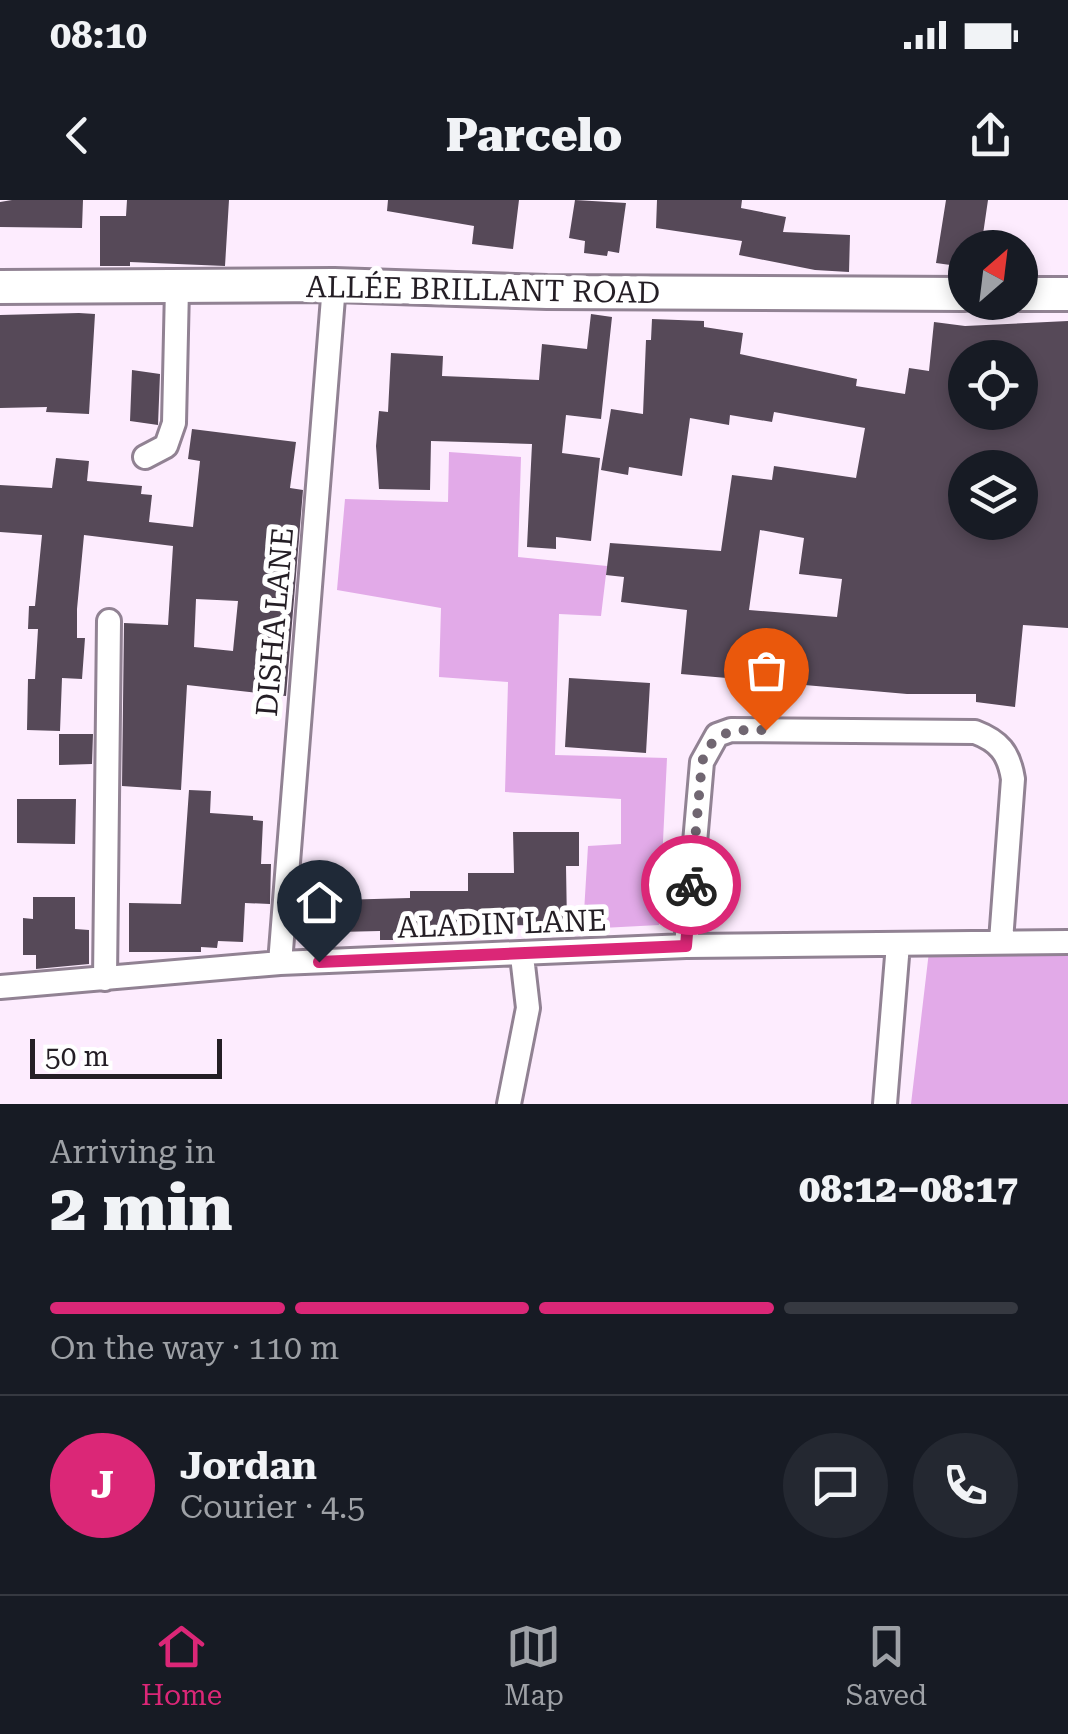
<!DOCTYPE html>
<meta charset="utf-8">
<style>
:root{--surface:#171b24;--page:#242831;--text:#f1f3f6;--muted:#9ea1a6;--line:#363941;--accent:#db2777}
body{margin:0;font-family:"Roboto Serif",serif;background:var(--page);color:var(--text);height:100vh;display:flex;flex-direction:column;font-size:38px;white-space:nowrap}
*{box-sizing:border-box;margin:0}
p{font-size:32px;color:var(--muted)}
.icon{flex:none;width:55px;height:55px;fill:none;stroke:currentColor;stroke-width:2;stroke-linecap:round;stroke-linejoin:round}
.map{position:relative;height:904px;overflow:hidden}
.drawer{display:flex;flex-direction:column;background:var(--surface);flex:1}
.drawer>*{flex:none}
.needle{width:65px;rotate:28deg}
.tools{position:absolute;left:948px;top:30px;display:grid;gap:20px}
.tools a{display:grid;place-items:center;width:90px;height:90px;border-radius:50%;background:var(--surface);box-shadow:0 5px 15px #0003;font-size:50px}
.scale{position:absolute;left:30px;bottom:25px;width:192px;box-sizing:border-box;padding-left:10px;border:5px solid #241e25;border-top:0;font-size:28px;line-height:35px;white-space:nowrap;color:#241e25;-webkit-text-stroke:8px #fff;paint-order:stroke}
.pin{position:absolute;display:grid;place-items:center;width:85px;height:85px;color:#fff;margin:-102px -42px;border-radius:50% 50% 50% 0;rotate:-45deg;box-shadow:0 0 10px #0007}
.pin .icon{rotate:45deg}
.courier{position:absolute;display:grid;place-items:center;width:100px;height:100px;margin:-50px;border:8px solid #db2777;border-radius:50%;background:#fff;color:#222;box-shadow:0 2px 12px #0007}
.overview em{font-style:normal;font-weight:800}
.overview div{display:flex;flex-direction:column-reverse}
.overview{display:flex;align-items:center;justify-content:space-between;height:170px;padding:0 50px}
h1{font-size:65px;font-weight:800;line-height:75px}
.bar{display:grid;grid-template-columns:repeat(4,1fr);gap:15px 10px;align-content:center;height:120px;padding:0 50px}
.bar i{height:12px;border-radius:8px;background:var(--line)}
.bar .on{background:var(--accent)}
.bar p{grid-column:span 4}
.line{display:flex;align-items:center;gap:25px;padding:0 50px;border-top:2px solid var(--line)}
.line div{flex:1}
.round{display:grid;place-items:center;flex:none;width:105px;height:105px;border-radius:52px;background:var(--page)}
.status{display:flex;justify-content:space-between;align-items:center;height:70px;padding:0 50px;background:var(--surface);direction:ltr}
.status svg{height:28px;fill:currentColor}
header{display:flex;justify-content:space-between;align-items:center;height:130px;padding:0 50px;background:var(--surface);font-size:45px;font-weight:800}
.dock{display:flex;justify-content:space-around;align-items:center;height:140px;border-top:2px solid var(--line);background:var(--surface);font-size:28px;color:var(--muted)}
.dock a{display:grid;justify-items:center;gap:5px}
.dock .on{color:var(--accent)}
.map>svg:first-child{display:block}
.green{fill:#e2aae8}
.building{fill:#564958;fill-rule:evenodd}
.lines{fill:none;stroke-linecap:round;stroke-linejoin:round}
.minor-casing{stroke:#918293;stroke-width:28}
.secondary-casing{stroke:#918293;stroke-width:38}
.minor{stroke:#fff;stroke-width:22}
.secondary{stroke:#fff;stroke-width:32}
.done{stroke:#706671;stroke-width:10;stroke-dasharray:0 18}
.route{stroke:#db2777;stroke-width:12}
.labels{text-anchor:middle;stroke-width:10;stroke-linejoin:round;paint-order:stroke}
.street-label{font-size:30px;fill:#241e25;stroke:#fff}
</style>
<div class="status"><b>08:10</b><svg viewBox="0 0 49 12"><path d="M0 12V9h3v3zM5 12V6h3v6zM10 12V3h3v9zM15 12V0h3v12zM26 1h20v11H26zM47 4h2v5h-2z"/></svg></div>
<header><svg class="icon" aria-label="back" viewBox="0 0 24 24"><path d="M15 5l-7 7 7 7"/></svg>Parcelo<svg class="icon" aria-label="share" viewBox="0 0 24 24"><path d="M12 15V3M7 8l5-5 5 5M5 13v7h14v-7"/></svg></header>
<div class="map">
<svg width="1068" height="904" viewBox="0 0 1068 904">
<rect width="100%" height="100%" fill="#fdecfe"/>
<path class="green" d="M 449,252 L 521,257 L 518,357 L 607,366 L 601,416 L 559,414 L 555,555 L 667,558 L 659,725 L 583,729 L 588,646 L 621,644 L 621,599 L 505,592 L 508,482 L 439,477 L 441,408 L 337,390 L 345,299 L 448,302 Z
M 930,743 L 1068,749 L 1068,904 L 911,904 Z"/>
<path class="building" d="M 12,0 L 83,0 L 82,28 L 0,27 L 0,2 Z
M 127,0 L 229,0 L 225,66 L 130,62 L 130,66 L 100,66 L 100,16 L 126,16 Z
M 388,0 L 519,0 L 513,49 L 472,44 L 474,26 L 387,11 Z
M 575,0 L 626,3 L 619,53 L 608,51 L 607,56 L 584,53 L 585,41 L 569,38 Z
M 657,0 L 742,0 L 741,8 L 786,17 L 783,32 L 850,35 L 849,72 L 815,70 L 739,55 L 742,41 L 656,28 Z
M 946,0 L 988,0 L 981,48 L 965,48 L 965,67 L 936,63 Z
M 79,113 L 95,114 L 89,214 L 46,212 L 47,207 L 0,208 L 0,115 Z
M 591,114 L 612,117 L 601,219 L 566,215 L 562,253 L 600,258 L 591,341 L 556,337 L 556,349 L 527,347 L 532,244 L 431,241 L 430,290 L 379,289 L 376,246 L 379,211 L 388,212 L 391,153 L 443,156 L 442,176 L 539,180 L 542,144 L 587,149 Z
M 652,119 L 704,121 L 704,127 L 743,133 L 740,154 L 857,179 L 856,186 L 905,194 L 909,168 L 929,171 L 934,122 L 965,126 L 1068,121 L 1068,428 L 1023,425 L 1015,507 L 976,502 L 976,494 L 907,494 L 681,474 L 687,410 L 621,402 L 624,377 L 606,375 L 610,343 L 721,351 L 732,275 L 772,280 L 774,266 L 856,278 L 865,228 L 774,212 L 772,222 L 730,215 L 729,225 L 690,218 L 682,276 L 629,267 L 628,275 L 601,270 L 611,209 L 643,214 L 646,140 L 651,140 ZM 965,158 L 1020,158 L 1020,212 L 965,212 ZM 965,268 L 1020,268 L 1020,322 L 965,322 ZM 760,330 L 804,338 L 799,374 L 842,379 L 837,417 L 749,410 Z
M 132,170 L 160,174 L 158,225 L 130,221 Z
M 192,229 L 296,242 L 290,288 L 303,290 L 286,496 L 187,485 L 181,590 L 122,586 L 124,423 L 168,425 L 173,346 L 84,335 L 77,409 L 77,438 L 85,438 L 82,479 L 62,478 L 60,531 L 27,530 L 28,479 L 35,479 L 38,429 L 28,429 L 29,406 L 35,406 L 42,335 L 0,332 L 0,285 L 52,288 L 56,258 L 89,261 L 87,281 L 142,286 L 141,294 L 152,295 L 149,322 L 193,327 L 200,261 L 188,259 ZM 196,399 L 238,401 L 233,451 L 194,447 Z
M 569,478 L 650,483 L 646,553 L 565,547 Z
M 59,534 L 93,534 L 92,564 L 59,565 Z
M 189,590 L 211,591 L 210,613 L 253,616 L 253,620 L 263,621 L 261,664 L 271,664 L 270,704 L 245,703 L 243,742 L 218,741 L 217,748 L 201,747 L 201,752 L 129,752 L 129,703 L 181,704 Z
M 17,599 L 76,599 L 75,644 L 17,643 Z
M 513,632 L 579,632 L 579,666 L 566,666 L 567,725 L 409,726 L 409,740 L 380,740 L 380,731 L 338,732 L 338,700 L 410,698 L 410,691 L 468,691 L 468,673 L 514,673 Z
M 33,697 L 75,697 L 75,729 L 89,730 L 89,764 L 36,769 L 36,755 L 23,755 L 23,718 L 33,719 Z"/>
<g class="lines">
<defs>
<path id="minor" d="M 145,257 L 166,246 L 174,223 L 177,88
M 686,746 L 702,562 L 717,535 L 731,530 L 975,532 C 999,541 1009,553 1013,579 L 1001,741
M 280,763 L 334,85
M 105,779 L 109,421
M 0,787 L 280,763 L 686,746 L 1068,742
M 509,904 L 528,808 L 522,756
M 885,904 L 898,744"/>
<path id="secondary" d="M 0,87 L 334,85 L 547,92 L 965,94
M 1020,94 L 1068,94"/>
</defs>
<use href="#minor" class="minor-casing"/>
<use href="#secondary" class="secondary-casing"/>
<use href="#minor" class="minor"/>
<use href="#secondary" class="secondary"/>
</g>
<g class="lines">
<path class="done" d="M 691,685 L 702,562 C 714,528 734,530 766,530"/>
<path class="route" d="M 319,762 L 686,746 L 691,685"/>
</g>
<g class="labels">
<g class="street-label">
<text transform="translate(483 90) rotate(1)" y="10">ALLÉE BRILLANT ROAD</text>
<text transform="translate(275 422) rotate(-85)" y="10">DISHA LANE</text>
<text transform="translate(502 724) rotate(-2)" y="10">ALADIN LANE</text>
</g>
</g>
</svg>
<div class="tools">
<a><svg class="needle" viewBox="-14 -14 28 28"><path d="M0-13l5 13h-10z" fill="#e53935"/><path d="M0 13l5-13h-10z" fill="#9ea1a6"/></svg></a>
<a><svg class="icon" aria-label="locate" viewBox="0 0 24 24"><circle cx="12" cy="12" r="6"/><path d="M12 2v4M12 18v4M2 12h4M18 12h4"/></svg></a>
<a><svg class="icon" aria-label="layers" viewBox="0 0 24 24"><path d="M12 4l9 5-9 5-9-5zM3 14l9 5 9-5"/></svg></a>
</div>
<div class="scale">50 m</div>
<div class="pin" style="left:766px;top:530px;background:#ea580c"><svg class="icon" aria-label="bag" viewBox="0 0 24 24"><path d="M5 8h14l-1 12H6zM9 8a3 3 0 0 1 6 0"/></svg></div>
<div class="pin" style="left:319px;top:762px;background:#1f2937"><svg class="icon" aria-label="home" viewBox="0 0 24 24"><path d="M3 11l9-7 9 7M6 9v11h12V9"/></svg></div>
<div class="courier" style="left:691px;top:685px"><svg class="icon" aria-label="bike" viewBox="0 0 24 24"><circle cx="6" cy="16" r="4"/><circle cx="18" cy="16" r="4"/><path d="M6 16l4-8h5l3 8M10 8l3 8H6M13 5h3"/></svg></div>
</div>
<section class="drawer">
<div class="overview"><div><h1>2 min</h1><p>Arriving in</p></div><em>08:12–08:17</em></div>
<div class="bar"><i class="on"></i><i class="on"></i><i class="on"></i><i></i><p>On the way · 110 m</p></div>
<div class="line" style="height:180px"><b class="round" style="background:var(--accent);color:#fff">J</b><div><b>Jordan</b><p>Courier · 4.5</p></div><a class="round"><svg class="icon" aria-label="chat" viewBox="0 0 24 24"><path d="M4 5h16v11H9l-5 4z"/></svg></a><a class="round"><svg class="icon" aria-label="phone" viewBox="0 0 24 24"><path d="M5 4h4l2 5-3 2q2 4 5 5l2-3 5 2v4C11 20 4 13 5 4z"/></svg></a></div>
</section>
<nav class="dock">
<a class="on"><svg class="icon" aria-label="home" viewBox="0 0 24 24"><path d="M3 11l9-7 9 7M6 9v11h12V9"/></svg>Home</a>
<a><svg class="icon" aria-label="map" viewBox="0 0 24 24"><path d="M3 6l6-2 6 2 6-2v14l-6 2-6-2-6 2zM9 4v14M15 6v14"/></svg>Map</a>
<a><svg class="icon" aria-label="saved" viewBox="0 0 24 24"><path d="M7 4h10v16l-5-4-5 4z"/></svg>Saved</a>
</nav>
